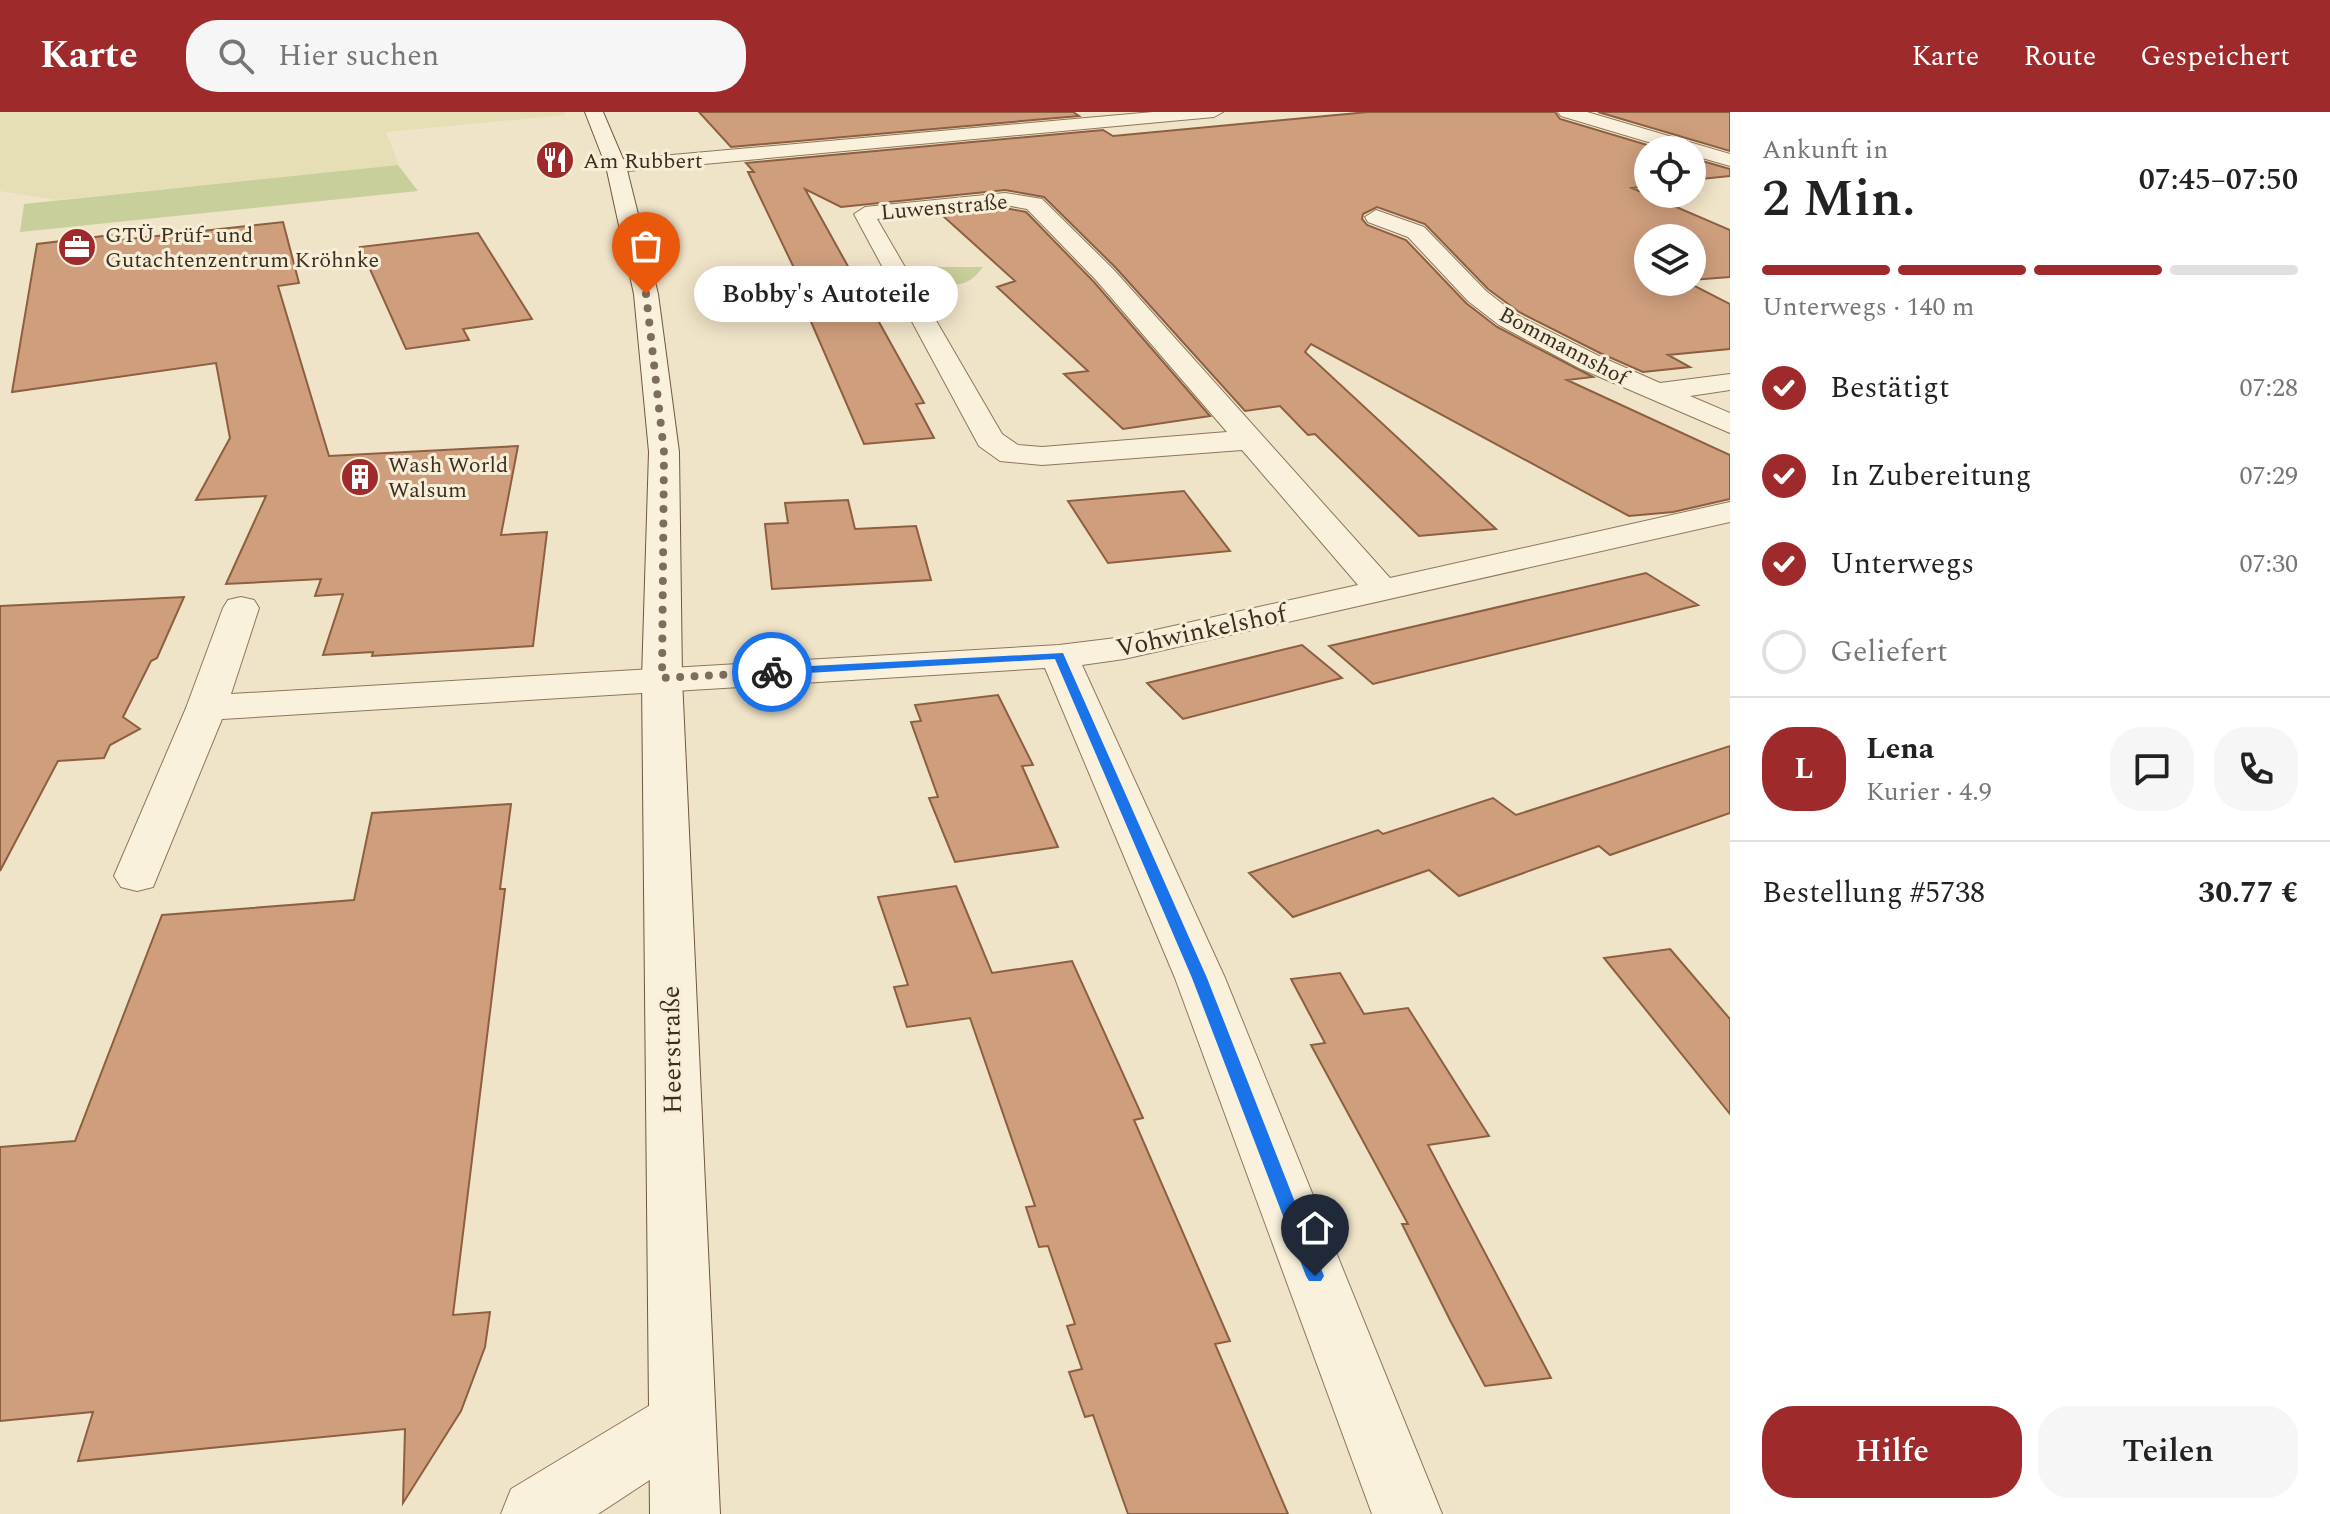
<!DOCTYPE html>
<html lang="de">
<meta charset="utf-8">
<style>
:root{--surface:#fff;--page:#f6f6f6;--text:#222;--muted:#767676;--line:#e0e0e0;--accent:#9e2a2b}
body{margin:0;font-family:Spectral,serif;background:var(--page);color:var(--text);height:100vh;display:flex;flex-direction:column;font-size:30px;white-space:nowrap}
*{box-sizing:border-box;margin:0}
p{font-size:26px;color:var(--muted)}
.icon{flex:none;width:44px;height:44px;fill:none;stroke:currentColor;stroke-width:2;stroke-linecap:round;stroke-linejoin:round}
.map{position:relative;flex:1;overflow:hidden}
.details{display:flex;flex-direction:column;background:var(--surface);width:600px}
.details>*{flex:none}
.tools{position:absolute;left:1634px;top:24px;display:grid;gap:16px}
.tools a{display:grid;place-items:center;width:72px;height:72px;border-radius:50%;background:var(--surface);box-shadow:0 4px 20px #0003;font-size:40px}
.pin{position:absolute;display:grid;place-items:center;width:68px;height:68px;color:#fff;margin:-82px -34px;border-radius:50% 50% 50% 0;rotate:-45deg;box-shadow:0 0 8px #0007}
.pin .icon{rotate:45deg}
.courier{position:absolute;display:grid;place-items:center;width:80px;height:80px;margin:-40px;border:6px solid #1a73e8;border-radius:50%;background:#fff;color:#222;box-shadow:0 2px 10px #0007}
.bubble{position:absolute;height:56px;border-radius:28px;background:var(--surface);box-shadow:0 4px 20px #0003;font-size:26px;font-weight:600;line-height:56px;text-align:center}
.head em{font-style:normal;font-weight:600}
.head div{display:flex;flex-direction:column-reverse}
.head{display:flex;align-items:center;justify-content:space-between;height:136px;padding:0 32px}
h1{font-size:52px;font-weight:600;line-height:60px}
.bar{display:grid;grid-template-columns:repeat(4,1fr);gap:12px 8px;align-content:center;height:96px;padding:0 32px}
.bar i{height:10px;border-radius:6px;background:var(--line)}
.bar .selected{background:var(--accent)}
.bar p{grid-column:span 4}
.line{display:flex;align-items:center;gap:20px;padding:0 32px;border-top:2px solid var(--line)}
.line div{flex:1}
.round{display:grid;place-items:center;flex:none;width:84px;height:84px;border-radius:32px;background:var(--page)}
ol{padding:0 32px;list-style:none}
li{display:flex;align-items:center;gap:24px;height:88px}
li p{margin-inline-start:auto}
li .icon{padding:8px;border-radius:50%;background:var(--accent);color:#fff;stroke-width:4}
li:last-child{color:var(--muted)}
li i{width:44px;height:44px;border:4px solid var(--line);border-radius:50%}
.cta{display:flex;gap:16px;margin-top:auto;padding:16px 32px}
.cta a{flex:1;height:92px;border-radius:32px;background:var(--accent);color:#fff;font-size:32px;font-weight:600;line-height:92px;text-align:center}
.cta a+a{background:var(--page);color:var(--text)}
header{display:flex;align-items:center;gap:48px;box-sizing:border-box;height:112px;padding:0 40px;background:var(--accent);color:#fff}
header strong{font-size:38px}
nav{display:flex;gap:44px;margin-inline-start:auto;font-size:28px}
.search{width:560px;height:72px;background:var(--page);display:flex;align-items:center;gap:20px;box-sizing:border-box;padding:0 28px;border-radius:32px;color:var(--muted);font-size:30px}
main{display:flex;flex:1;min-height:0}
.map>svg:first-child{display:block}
.farmland{fill:#e6deb5}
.green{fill:#c9cf9b}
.building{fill:#cf9f7d;stroke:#8d5f41;stroke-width:2}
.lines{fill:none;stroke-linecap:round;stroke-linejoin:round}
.minor-casing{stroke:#8d765c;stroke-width:2}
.secondary-casing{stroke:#6f573f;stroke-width:2}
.minor{fill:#faf1dc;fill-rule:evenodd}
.secondary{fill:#faf1dc;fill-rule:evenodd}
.route{fill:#1a73e8}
.done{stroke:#7c6e5b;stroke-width:8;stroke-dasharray:0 14.4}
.labels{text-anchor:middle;stroke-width:6;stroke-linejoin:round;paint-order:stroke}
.far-poi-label{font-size:22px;fill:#3d2e20;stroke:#f7eed8;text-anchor:start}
.far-street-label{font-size:22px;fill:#3d2e20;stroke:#f7eed8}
.street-label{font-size:26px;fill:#3d2e20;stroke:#f7eed8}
</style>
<header>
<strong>Karte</strong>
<div class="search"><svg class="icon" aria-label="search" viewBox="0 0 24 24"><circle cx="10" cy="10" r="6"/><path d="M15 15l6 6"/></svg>Hier suchen</div>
<nav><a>Karte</a><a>Route</a><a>Gespeichert</a></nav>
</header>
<main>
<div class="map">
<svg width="1730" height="1402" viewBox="0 0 1730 1402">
<rect width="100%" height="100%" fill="#f0e4c8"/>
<path class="farmland" d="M 0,0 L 565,0 L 565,3 L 386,20 L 399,53 L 56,88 L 0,79 Z"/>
<path class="green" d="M 398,53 L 418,79 L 20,120 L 24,92 Z
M 932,155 L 983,155 C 971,171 961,175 942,171 Z"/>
<path class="building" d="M 699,0 L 1073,0 L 1079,4 L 731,35 Z
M 1368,0 L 1555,0 L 1560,7 L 1664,38 L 1648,38 L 1648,74 L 1632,76 L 1730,118 L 1730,165 L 1692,168 L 1692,126 L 1648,126 L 1648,170 L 1687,170 L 1730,192 L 1730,237 L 1668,243 L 1690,255 L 1643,260 L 1600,241 L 1519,200 L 1488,177 L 1425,112 L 1377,95 L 1363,102 L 1362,107 L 1367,113 L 1406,128 L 1466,191 L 1497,215 L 1593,265 L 1567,268 L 1730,343 L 1730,387 L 1673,400 L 1629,404 L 1311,232 L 1305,240 L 1496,417 L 1419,424 L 1315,322 L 1308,323 L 1280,294 L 1245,299 L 1116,156 L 1044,85 L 1005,78 L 841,95 L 805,77 L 924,291 L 916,292 L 934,326 L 864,332 L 789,159 L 795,158 L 748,60 L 754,60 L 746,51 L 1103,18 L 1113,24 Z
M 1598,0 L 1730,0 L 1730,39 Z
M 1692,46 L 1730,57 L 1730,64 L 1692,68 Z
M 1005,96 L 1026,100 L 1094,170 L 1210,304 L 1123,317 L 1064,262 L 1088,259 L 997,175 L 1015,169 L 942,103 Z
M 283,110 L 299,171 L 278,174 L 329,344 L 518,334 L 501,423 L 547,420 L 533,534 L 372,544 L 373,540 L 323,543 L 343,482 L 315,484 L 321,467 L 226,472 L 266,384 L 196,388 L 230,326 L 216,251 L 12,280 L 37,132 L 121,122 L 121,128 Z
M 478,121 L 532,207 L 463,217 L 469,228 L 406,237 L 360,135 Z
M 1184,379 L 1230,439 L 1108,451 L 1068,389 Z
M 848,388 L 855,417 L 916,414 L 931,468 L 772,477 L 765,412 L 788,411 L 785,391 Z
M 1646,461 L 1698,493 L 1373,572 L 1329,534 Z
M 184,485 L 157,546 L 151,549 L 123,605 L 140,617 L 110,633 L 104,646 L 58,649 L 0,759 L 0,494 Z
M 1302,533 L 1342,566 L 1183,607 L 1147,571 Z
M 998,583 L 1033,653 L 1022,654 L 1058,735 L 955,750 L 929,686 L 938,685 L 911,610 L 921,609 L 915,593 Z
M 1730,634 L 1730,701 L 1610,743 L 1599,734 L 1459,784 L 1429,758 L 1293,805 L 1249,761 L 1378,718 L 1383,722 L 1493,686 L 1516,703 Z
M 511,692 L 500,777 L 505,777 L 453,1203 L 490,1200 L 485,1235 L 461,1299 L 403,1391 L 405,1317 L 78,1349 L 93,1300 L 0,1309 L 0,1035 L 75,1029 L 162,803 L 354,788 L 372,701 Z
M 956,774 L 992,861 L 1072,849 L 1143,1006 L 1134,1008 L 1230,1229 L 1215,1232 L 1288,1402 L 1128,1402 L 1093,1303 L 1085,1305 L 1069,1260 L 1082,1257 L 1067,1214 L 1075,1212 L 1048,1134 L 1039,1135 L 1026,1095 L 1035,1094 L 970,906 L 907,915 L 894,875 L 908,873 L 878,785 Z
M 1670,837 L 1730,907 L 1730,1002 L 1604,846 Z
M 1340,861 L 1364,902 L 1408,896 L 1489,1024 L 1428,1033 L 1551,1266 L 1485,1274 L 1451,1210 L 1402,1112 L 1408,1112 L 1311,933 L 1325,931 L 1291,867 Z"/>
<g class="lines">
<defs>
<path id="minor" d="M 1153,0 L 1223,0 L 1214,5 L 616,60 L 606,54 L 616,48 Z
M 1558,0 L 1587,0 L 1730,42 L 1730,54 L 1692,43 L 1692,38 L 1675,38 L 1561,4 Z
M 1005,81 L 1042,87 L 1114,158 L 1390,466 L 1730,390 L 1730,410 L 1124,547 L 1082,553 L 1225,866 L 1442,1402 L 1372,1402 L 1175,866 L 1045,556 L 222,607 L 153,775 L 137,779 L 121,775 L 114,764 L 186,596 L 223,496 L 228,488 L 241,485 L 254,488 L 259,496 L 231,582 L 1059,533 L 1124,525 L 1358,473 L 1242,338 L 1042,353 L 1000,349 L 979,334 L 854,102 L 865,95 ZM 1005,93 L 1027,97 L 1096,168 L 1227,320 L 1042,335 L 1018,333 L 1002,322 L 877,107 Z
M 1376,98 L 1424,115 L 1486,179 L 1517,203 L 1599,244 L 1660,271 L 1730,262 L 1730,278 L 1690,284 L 1730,301 L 1730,321 L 1579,256 L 1499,213 L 1468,189 L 1408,125 L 1368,110 L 1365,105 Z
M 680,1279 L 703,1289 L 713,1311 L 703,1333 L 598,1402 L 501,1402 L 511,1377 L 657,1289 Z"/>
<path id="secondary" d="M 585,0 L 603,0 L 626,54 L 658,182 L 679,340 L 682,566 L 720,1402 L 650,1402 L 642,566 L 649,340 L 634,182 L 606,54 Z"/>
</defs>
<use href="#minor" class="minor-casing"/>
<use href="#secondary" class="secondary-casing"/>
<use href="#minor" class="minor"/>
<use href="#secondary" class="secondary"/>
</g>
<path class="route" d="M 1063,541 L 1207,866 L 1324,1164 L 1321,1169 L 1309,1169 L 1306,1164 L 1192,866 L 1055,547 L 772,563 L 767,560 L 772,556 Z"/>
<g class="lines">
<path class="done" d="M 646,182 L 664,340 L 662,566 L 772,560"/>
</g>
<defs>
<symbol id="restaurant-disc" viewBox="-11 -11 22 22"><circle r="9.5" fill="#9e2a2b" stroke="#f7eed8"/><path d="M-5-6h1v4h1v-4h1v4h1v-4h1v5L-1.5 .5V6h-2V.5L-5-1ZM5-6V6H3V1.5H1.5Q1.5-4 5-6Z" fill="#fff"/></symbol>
<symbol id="office-disc" viewBox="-11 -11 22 22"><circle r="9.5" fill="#9e2a2b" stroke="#f7eed8"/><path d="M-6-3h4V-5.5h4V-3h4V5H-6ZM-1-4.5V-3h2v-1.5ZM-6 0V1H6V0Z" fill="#fff"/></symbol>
<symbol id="building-disc" viewBox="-11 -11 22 22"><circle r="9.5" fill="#9e2a2b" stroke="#f7eed8"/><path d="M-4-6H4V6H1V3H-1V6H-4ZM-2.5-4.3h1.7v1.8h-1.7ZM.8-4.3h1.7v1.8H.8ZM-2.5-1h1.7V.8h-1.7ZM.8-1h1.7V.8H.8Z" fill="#fff"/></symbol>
</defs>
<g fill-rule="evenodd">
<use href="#restaurant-disc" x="533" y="26" width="44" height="44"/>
<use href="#office-disc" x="55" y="113" width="44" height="44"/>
<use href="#building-disc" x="338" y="343" width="44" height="44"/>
</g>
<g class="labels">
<g class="far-poi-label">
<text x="583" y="56">Am Rubbert</text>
<text x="105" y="130">GTÜ Prüf- und<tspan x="105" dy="25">Gutachtenzentrum Kröhnke</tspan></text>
<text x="388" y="360">Wash World<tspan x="388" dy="25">Walsum</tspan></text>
</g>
<g class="far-street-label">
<text transform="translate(944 94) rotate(-5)" y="8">Luwenstraße</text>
<text transform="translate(1564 233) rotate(28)" y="8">Bommannshof</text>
</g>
<g class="street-label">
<text transform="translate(1201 518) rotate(-12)" y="9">Vohwinkelshof</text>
<text transform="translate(671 938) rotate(-91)" y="9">Heerstraße</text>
</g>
</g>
</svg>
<div class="tools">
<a><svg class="icon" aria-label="locate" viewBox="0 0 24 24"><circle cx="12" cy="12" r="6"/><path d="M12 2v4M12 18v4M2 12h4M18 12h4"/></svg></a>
<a><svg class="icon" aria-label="layers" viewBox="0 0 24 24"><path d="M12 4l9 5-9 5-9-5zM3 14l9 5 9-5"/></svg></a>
</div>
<div class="pin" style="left:646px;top:182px;background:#ea580c"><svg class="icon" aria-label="bag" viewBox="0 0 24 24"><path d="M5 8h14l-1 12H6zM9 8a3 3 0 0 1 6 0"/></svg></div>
<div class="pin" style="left:1315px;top:1164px;background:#1f2937"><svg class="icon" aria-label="home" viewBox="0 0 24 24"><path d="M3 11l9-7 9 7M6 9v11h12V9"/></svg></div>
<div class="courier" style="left:772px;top:560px"><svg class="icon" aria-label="bike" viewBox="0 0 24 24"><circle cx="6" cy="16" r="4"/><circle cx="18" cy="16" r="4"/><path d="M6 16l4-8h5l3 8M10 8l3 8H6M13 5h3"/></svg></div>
<div class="bubble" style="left:694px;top:154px;width:264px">Bobby's Autoteile</div>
</div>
<section class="details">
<div class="head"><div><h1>2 Min.</h1><p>Ankunft in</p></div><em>07:45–07:50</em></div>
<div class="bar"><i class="selected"></i><i class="selected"></i><i class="selected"></i><i></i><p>Unterwegs · 140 m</p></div>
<ol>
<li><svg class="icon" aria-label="check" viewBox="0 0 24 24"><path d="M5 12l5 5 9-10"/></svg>Bestätigt<p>07:28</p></li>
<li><svg class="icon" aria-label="check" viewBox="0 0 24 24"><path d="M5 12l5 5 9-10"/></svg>In Zubereitung<p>07:29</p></li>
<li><svg class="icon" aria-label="check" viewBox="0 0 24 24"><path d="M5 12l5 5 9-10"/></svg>Unterwegs<p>07:30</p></li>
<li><i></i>Geliefert</li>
</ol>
<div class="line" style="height:144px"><b class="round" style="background:var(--accent);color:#fff">L</b><div><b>Lena</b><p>Kurier · 4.9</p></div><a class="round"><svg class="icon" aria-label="chat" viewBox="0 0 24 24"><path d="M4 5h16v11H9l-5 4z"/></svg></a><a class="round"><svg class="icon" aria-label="phone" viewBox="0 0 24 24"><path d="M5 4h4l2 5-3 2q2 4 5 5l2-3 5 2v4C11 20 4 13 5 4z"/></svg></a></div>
<div class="line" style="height:104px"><div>Bestellung #5738</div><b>30.77 €</b></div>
<div class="cta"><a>Hilfe</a><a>Teilen</a></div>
</section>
</main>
